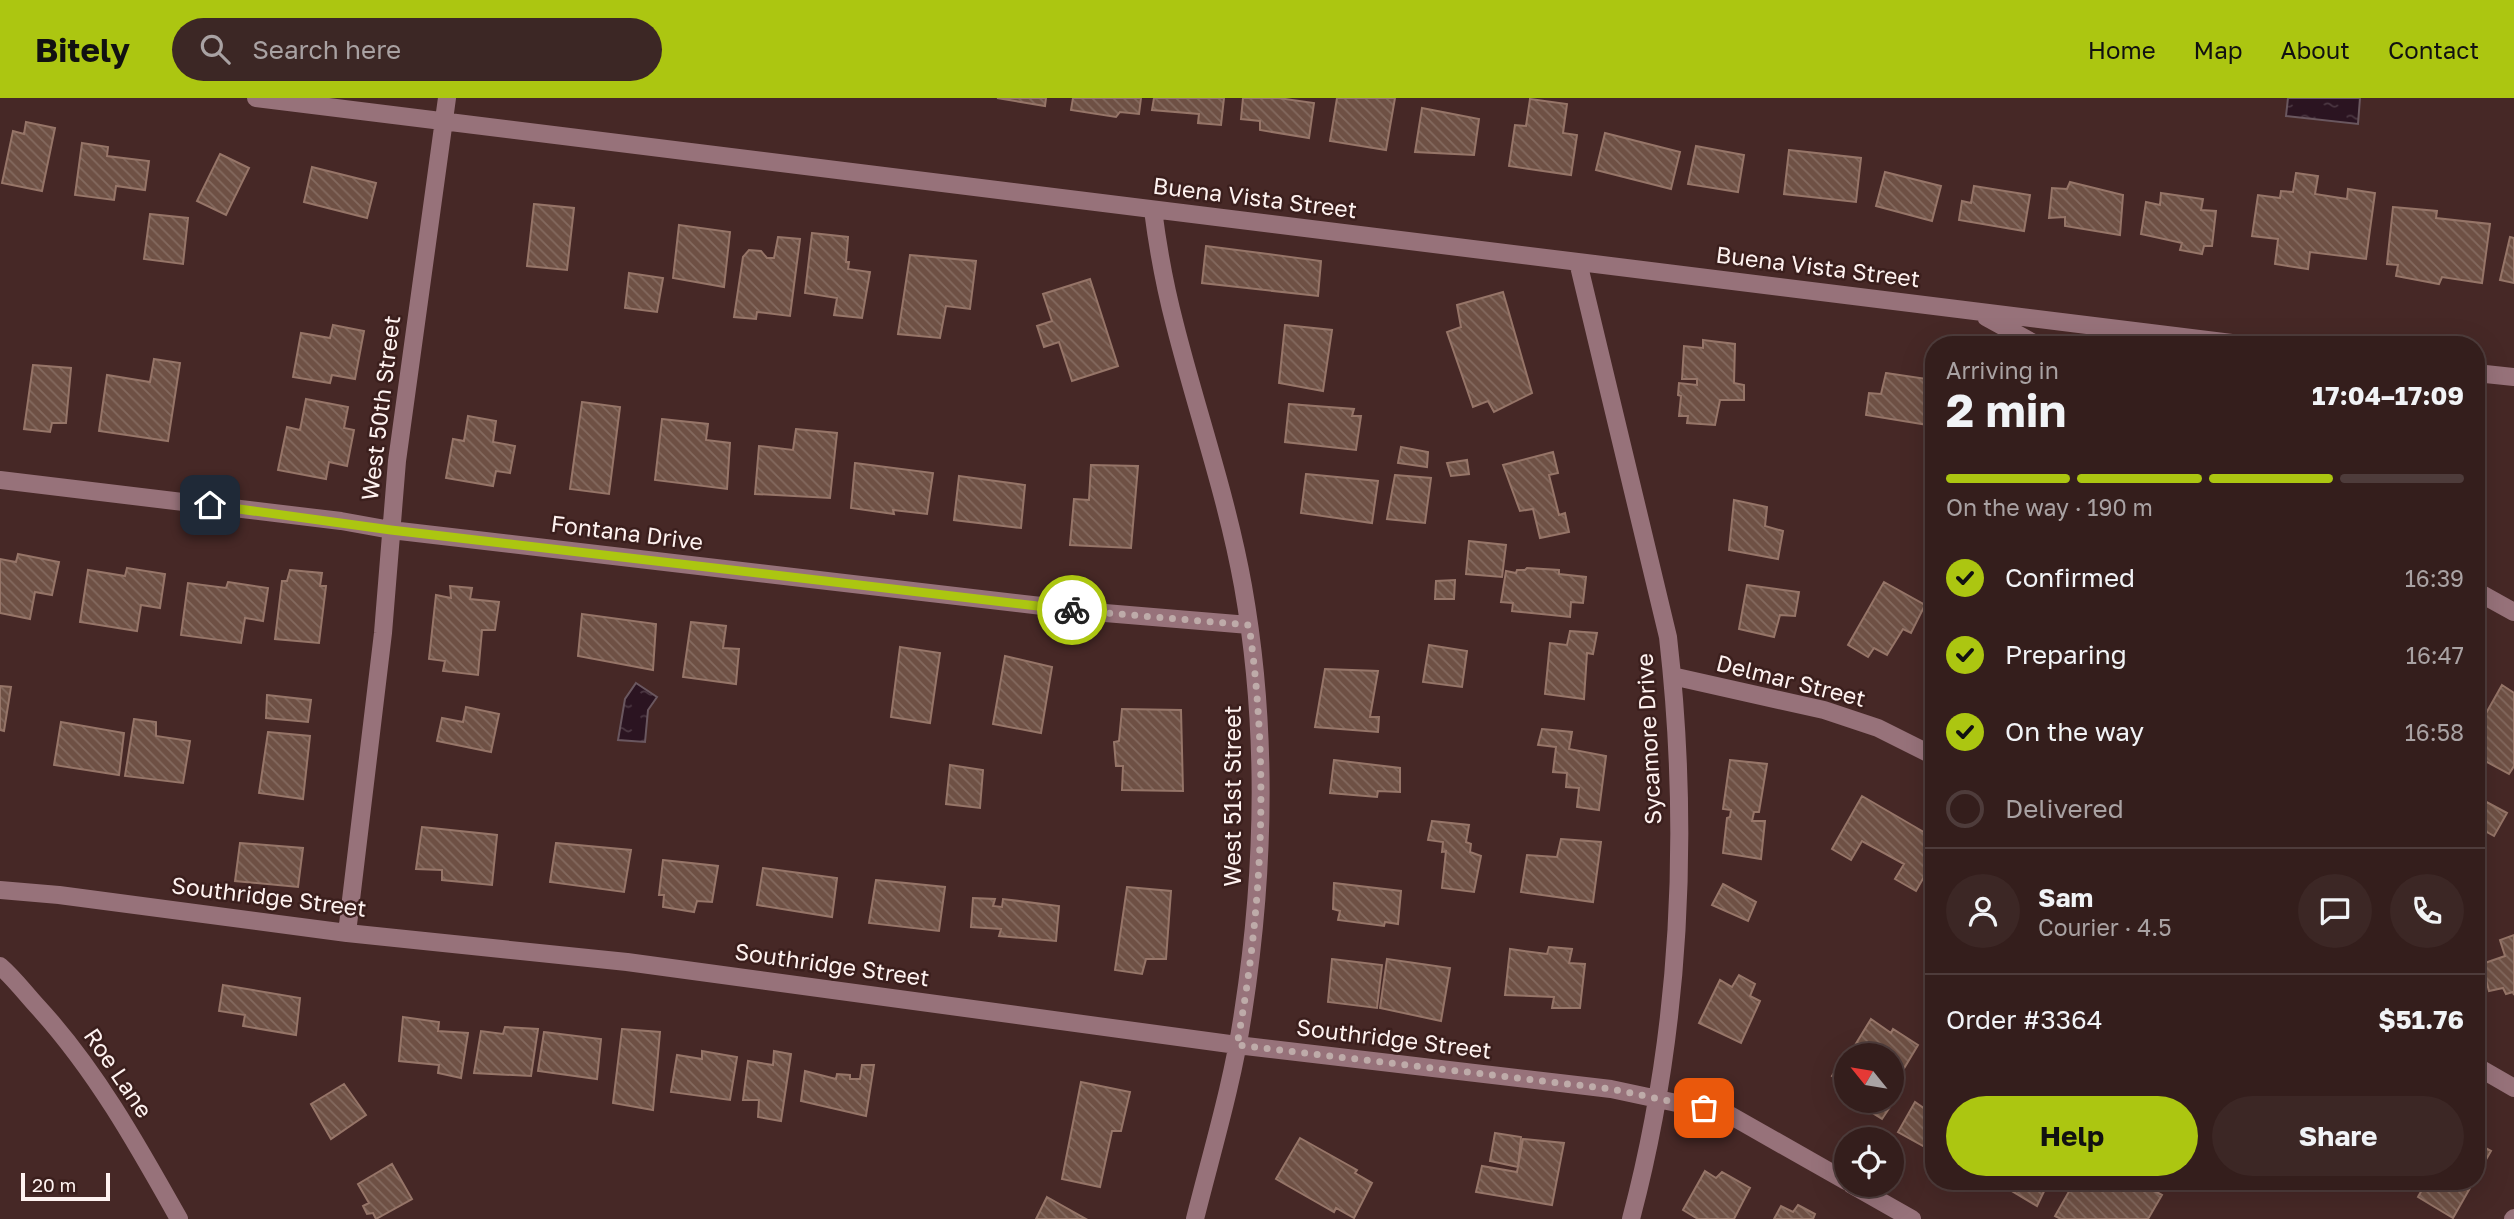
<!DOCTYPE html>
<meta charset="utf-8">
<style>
:root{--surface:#341e1c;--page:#3c2725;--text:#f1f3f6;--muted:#a9a2a3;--line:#4e3c3b;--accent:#acc611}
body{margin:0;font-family:"Golos Text",sans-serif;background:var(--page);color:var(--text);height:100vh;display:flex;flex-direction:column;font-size:26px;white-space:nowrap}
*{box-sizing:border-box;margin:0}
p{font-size:23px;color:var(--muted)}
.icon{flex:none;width:38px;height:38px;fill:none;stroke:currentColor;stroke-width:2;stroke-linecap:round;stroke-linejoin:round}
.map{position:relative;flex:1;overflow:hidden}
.details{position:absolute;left:1925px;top:238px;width:560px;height:854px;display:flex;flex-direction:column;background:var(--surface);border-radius:28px;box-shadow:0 7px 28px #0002,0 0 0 2px var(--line)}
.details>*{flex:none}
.needle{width:46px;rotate:300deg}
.tools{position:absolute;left:1834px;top:945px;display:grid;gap:14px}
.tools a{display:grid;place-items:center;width:70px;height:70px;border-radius:50%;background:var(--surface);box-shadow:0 7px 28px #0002,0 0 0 2px var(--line);font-size:35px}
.scale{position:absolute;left:21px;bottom:18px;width:89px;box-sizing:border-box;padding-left:7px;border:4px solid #fef2f0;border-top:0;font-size:19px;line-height:24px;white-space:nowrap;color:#fef2f0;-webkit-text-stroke:5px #3b1f1d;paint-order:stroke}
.pin{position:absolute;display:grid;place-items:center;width:60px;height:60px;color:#fff;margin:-30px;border-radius:14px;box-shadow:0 4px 10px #0006}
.courier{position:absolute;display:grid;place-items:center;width:70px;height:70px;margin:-35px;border:5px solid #acc611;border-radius:50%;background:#fff;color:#222;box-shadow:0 2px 9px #0007}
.summary em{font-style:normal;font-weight:700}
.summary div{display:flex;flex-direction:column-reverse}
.summary{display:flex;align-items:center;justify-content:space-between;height:119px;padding:0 21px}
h1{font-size:46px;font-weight:700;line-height:52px}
.bar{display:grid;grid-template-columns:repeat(4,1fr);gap:10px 7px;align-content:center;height:84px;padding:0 21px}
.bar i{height:9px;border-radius:5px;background:var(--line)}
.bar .active{background:var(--accent)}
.bar p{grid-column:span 4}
.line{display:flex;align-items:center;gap:18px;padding:0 21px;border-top:2px solid var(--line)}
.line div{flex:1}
.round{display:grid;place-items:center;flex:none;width:74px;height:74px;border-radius:37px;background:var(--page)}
ol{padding:0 21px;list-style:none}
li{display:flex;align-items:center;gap:21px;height:77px}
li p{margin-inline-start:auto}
li .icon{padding:7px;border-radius:50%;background:var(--accent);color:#111;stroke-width:4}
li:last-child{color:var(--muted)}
li i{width:38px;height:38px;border:4px solid var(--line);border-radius:50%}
.action{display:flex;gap:14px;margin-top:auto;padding:14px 21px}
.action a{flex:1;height:80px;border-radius:42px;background:var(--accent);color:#111;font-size:28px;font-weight:700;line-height:80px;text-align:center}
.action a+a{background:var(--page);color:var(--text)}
header{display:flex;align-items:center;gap:42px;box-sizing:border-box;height:98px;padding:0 35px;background:var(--accent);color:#111}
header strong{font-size:33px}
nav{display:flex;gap:38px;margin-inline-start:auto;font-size:24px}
.search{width:490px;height:63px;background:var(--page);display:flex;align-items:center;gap:18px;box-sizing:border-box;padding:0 24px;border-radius:38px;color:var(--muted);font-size:26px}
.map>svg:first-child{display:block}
.water{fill:url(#water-ripples);stroke:#6a575f;stroke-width:2}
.building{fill:url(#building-back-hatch);stroke:#967568;stroke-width:2}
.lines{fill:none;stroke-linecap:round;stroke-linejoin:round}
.minor{stroke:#97727a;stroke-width:18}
.done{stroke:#beaba9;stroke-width:7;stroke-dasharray:0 12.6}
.route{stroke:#acc611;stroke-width:9}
.labels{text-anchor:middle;stroke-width:5;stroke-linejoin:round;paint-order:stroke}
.street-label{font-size:23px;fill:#fef2f0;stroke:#3b1f1d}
</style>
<header>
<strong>Bitely</strong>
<div class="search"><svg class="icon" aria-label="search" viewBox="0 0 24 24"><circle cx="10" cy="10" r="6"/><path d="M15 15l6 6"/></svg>Search here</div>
<nav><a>Home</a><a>Map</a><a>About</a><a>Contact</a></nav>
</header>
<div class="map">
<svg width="2514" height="1121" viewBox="0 0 2514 1121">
<defs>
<pattern id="water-ripples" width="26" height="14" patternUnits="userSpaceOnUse" patternTransform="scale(1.75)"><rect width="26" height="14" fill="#2b1421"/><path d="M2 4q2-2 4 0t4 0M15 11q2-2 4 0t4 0" fill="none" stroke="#4b3742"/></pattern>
<pattern id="building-back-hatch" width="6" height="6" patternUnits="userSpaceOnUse" patternTransform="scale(1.75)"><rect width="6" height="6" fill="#6e5044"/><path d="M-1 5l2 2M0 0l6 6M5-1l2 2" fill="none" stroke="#846a5f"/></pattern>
</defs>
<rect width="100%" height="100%" fill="#462826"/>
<path class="water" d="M 2288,0 L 2360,0 L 2358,26 L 2286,18 Z
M 636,585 L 657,599 L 648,612 L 645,644 L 618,642 L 625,601 Z"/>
<path class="building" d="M 997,0 L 1046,0 L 1045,8 Z
M 1073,0 L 1141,0 L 1139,16 L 1120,14 L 1116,19 L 1071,12 Z
M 1154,0 L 1224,0 L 1221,27 L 1198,25 L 1199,16 L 1152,12 Z
M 1243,0 L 1278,0 L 1314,5 L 1309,40 L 1260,32 L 1260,23 L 1241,21 Z
M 1337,0 L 1395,0 L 1386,52 L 1330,43 Z
M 1530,1 L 1567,6 L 1563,35 L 1577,37 L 1571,77 L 1509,68 L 1515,27 L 1526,28 Z
M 1422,10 L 1479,21 L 1474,57 L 1415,54 Z
M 26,24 L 55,30 L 42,93 L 2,85 L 13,33 L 24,36 Z
M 1605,35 L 1680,54 L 1671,91 L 1596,72 Z
M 82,45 L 108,49 L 107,58 L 149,63 L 145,92 L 116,88 L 114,102 L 75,97 Z
M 1696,48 L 1744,57 L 1738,94 L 1688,86 Z
M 1789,52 L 1861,60 L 1856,104 L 1784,96 Z
M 220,56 L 249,70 L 226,117 L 197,103 Z
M 312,69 L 376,85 L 367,120 L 304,104 Z
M 1885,74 L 1941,88 L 1932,123 L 1876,108 Z
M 2296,75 L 2318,78 L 2315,96 L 2347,101 L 2348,91 L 2375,95 L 2366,161 L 2310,154 L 2308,171 L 2275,166 L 2278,141 L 2252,138 L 2258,97 L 2280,100 L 2281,93 L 2293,94 Z
M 2070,84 L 2123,97 L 2120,137 L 2065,128 L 2065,119 L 2049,120 L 2052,90 L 2067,91 Z
M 1974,88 L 2030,97 L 2024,133 L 1959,122 L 1962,103 L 1971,105 Z
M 2161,95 L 2203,101 L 2201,112 L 2216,113 L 2212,148 L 2204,148 L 2202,156 L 2180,152 L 2182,145 L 2141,136 L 2146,104 L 2160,107 Z
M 534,106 L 574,110 L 567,172 L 527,168 Z
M 2393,109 L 2437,113 L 2436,120 L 2490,126 L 2482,185 L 2442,179 L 2439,186 L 2396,178 L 2398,167 L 2387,166 Z
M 150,116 L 188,120 L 183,166 L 144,161 Z
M 679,127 L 730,134 L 724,189 L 673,180 Z
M 812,135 L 848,139 L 846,164 L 849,164 L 848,171 L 870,174 L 862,220 L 834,217 L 837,200 L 805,195 Z
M 778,139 L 800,141 L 790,218 L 757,214 L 756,221 L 734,219 L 743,159 L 749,152 L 761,153 L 767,160 L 774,160 Z
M 2510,139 L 2514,140 L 2514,185 L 2500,182 Z
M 1206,148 L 1321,163 L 1318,198 L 1202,185 Z
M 910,157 L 976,163 L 970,211 L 946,208 L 940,240 L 898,236 Z
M 629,175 L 663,180 L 657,214 L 625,210 Z
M 1090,181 L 1118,268 L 1072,283 L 1059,244 L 1044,249 L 1037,228 L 1052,223 L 1043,196 Z
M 1503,194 L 1532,295 L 1494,314 L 1488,303 L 1473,309 L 1447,234 L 1461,229 L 1457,207 Z
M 333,227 L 364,233 L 355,281 L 332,277 L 330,285 L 293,279 L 301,235 L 330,240 Z
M 1285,227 L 1332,232 L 1323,293 L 1279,285 Z
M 1703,242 L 1735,246 L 1734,285 L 1744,287 L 1744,302 L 1720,302 L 1715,327 L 1687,325 L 1688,318 L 1679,318 L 1681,298 L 1678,297 L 1679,285 L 1697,287 L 1697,281 L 1682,281 L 1684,248 L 1703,250 Z
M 154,261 L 180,265 L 168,343 L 99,333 L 107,277 L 150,284 Z
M 33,267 L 71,270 L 66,325 L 52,325 L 50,334 L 24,331 Z
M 1886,275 L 1934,282 L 1934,328 L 1866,317 L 1869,295 L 1881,296 Z
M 306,301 L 348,309 L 344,330 L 354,332 L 347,368 L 329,364 L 326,381 L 278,372 L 287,329 L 300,332 Z
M 582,304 L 620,309 L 609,396 L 570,391 Z
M 1289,306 L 1354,311 L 1352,318 L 1361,318 L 1356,352 L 1285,344 Z
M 468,318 L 496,323 L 493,344 L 515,348 L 510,375 L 496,373 L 493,388 L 446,380 L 453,341 L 464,343 Z
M 662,321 L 708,326 L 706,342 L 730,345 L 727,391 L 655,382 Z
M 796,331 L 837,335 L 830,400 L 755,396 L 759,348 L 793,352 Z
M 1401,349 L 1428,354 L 1427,369 L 1398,365 Z
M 1553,354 L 1558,375 L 1549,377 L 1559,417 L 1565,415 L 1569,434 L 1540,440 L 1533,411 L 1520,413 L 1503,367 Z
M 1467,362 L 1469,376 L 1451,378 L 1447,365 Z
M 855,365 L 933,375 L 927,416 L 893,412 L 894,416 L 851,410 Z
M 1091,367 L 1138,368 L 1131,450 L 1070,447 L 1074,401 L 1089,402 Z
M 1306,376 L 1378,383 L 1372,425 L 1301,415 Z
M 1395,377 L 1431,380 L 1425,425 L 1387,421 Z
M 959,378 L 1025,387 L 1021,430 L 954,422 Z
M 1734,402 L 1767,409 L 1765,428 L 1783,433 L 1778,461 L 1729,452 Z
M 1469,443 L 1506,447 L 1502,479 L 1466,476 Z
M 18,456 L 59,464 L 52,497 L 35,494 L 30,521 L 0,515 L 0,461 L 16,464 Z
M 127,470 L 165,476 L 160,510 L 141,507 L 137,533 L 80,524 L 88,472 L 125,478 Z
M 1527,470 L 1559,472 L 1559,476 L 1586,479 L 1583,505 L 1571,504 L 1570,519 L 1512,513 L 1513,505 L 1501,504 L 1506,473 L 1516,475 L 1517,472 L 1525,472 Z
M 290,472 L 322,475 L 320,488 L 326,488 L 319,545 L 275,541 L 282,483 L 287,483 Z
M 1455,482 L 1454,501 L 1435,501 L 1436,483 Z
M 228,484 L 268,490 L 263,523 L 245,520 L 241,545 L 181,537 L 188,485 L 226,490 Z
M 1884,484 L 1925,507 L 1911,535 L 1903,531 L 1887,557 L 1874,550 L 1868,559 L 1848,547 Z
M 1747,487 L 1799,494 L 1795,518 L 1780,517 L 1774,539 L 1739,531 Z
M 450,488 L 472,490 L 470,501 L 499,504 L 495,532 L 482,532 L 478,577 L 443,573 L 445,563 L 429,561 L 436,497 L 451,500 Z
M 582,516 L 656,526 L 653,572 L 578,558 Z
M 691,524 L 726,528 L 723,550 L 739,551 L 736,586 L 683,579 Z
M 1570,533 L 1597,535 L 1593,556 L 1587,555 L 1584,601 L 1545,596 L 1550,545 L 1567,547 Z
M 1429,547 L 1467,553 L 1462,589 L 1423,584 Z
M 900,549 L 940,555 L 930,625 L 891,619 Z
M 1005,558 L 1052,569 L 1041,635 L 993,626 Z
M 1325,571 L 1378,573 L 1370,619 L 1379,619 L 1378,634 L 1315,629 Z
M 2502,587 L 2514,595 L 2514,668 L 2509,676 L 2476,658 L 2476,633 Z
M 0,588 L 11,589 L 4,633 L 0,632 Z
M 267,597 L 311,602 L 308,624 L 266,620 Z
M 466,609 L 499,616 L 491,654 L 437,643 L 442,620 L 463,624 Z
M 1122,611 L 1181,612 L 1183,693 L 1122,692 L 1123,668 L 1116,668 L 1114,644 L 1119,643 Z
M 134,621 L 156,624 L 156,638 L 190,643 L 183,685 L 125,678 Z
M 61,624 L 124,635 L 119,677 L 54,667 Z
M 1542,631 L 1572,634 L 1569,651 L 1606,658 L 1599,712 L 1577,709 L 1579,690 L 1566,689 L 1567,675 L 1553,674 L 1556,649 L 1538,647 Z
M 268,634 L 310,638 L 303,701 L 259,695 Z
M 1334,662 L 1400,670 L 1400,694 L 1378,693 L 1377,699 L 1330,695 Z
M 1730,662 L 1767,666 L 1759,714 L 1754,714 L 1752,723 L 1765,723 L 1761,761 L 1723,755 L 1727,720 L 1730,719 L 1731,712 L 1723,711 Z
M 950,667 L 983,672 L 980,710 L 946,706 Z
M 1862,698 L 1934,740 L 1934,761 L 1916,793 L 1895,781 L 1904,766 L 1862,743 L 1851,762 L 1832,751 Z
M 2479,700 L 2507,715 L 2494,738 L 2476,728 L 2476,705 Z
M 1432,723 L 1469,727 L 1466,744 L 1471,746 L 1470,754 L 1481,758 L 1474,794 L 1442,790 L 1446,753 L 1442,754 L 1443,744 L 1428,742 Z
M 422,729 L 497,737 L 492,787 L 442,782 L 442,772 L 416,771 Z
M 1561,741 L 1601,744 L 1593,804 L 1521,794 L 1527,757 L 1557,759 Z
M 240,745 L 303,750 L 298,789 L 235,783 Z
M 556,745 L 631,752 L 624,794 L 550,784 Z
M 663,762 L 718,768 L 712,804 L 697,803 L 694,814 L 663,809 L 664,797 L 659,797 Z
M 763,770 L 837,780 L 832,819 L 757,807 Z
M 876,782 L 945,789 L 939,833 L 869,825 Z
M 1334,785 L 1401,793 L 1398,826 L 1385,824 L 1384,828 L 1338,822 L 1340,813 L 1333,811 Z
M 1723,786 L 1756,804 L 1748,823 L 1712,807 Z
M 1127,789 L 1171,793 L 1166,861 L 1146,861 L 1142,876 L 1115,872 Z
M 973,800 L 995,801 L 993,808 L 1002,809 L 1003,801 L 1059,808 L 1056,843 L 999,838 L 1001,831 L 971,829 Z
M 2514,837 L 2514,897 L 2513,894 L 2506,896 L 2503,890 L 2489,893 L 2482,866 L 2505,858 L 2500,842 Z
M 1549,849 L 1572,851 L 1569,865 L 1585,866 L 1580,910 L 1552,910 L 1554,899 L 1505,897 L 1510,851 L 1547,856 Z
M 1332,861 L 1382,867 L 1377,910 L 1328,904 Z
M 1387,861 L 1450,870 L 1441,923 L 1380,910 Z
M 1739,877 L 1755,886 L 1750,898 L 1760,903 L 1741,945 L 1699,925 L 1720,882 L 1732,889 Z
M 223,887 L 300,900 L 296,937 L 243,928 L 245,917 L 219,913 Z
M 403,919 L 439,924 L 438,933 L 468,935 L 461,980 L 438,975 L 439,967 L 399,963 Z
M 1871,921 L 1891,935 L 1893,931 L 1918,947 L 1903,972 L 1892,965 L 1892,957 L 1849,957 Z
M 505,929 L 538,931 L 531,978 L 474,975 L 481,933 L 503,936 Z
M 622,931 L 660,934 L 653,1012 L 613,1005 Z
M 544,934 L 601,941 L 597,981 L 538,973 Z
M 702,953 L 737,959 L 730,1002 L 671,994 L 677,957 L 702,961 Z
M 774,953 L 791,956 L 781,1023 L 758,1019 L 759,1002 L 743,1002 L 748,963 L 773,967 Z
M 1842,963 L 1845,965 L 1846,963 L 1846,988 L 1832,978 Z
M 862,967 L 874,967 L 866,1018 L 801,1003 L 805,973 L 836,981 L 837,976 L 850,977 L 850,981 L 860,981 Z
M 1081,984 L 1130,994 L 1121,1033 L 1112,1033 L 1100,1089 L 1062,1081 Z
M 344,986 L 366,1017 L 331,1041 L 311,1006 Z
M 1892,992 L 1898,997 L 1882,1021 L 1858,1006 L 1860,1003 L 1892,1003 Z
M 1934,1003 L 1934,1054 L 1898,1034 L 1915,1004 L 1928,1013 Z
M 1495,1035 L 1521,1039 L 1518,1069 L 1490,1063 Z
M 1300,1040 L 1357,1072 L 1355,1075 L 1372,1085 L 1354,1120 L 1336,1110 L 1334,1114 L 1276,1081 Z
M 1523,1041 L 1564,1045 L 1552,1107 L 1476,1094 L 1482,1068 L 1517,1074 Z
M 2476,1045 L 2491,1053 L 2476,1079 Z
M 392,1066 L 412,1101 L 376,1121 L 373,1115 L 367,1116 L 363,1108 L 369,1105 L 358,1086 Z
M 1705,1073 L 1716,1080 L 1722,1074 L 1750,1090 L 1734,1121 L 1698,1121 L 1683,1112 Z
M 1995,1083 L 2049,1083 L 2037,1108 Z
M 2075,1083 L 2136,1083 L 2162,1097 L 2148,1121 L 2061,1121 L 2055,1118 Z
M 2427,1083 L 2474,1083 L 2453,1120 L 2418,1099 Z
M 1047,1099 L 1086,1121 L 1036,1121 Z
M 1798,1107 L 1815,1116 L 1813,1121 L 1774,1121 L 1781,1108 L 1793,1114 Z"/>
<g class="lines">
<path class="minor" d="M 256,0 L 2248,247
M 1153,112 C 1158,151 1165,189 1175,227 C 1197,314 1227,399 1243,488 C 1268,629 1265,773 1243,915 C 1233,984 1212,1053 1195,1121
M 1578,164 L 1668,539 C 1690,732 1681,933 1631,1121
M 1986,219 L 2037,247
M 2476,275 L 2514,279
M 0,382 L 341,423 L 391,432 L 1093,514 L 1249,527
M 2476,493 L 2514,514
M 1672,578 L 1824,612 L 1878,630 L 1934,658
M 0,792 L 59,797 L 347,835 L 627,864 L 1237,947 L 1611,991 L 1728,1016 L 1846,1083
M 347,835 L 383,535 L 397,363 L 447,0
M 0,868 C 14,880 25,895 37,908 C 95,971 137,1046 179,1121
M 2476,968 L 2514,990
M 1852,1087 L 1912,1121
M 2513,1121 L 2514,1120"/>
</g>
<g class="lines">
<path class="done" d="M 1072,512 L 1249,527 C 1269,666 1263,809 1237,947 L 1611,991 L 1704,1010"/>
<path class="route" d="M 210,407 L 391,432 L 1072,512"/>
</g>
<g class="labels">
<g class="street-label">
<text transform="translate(1255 100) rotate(7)" y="8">Buena Vista Street</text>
<text transform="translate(1818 169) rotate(7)" y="8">Buena Vista Street</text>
<text transform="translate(381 310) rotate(-83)" y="8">West 50th Street</text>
<text transform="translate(627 435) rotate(7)" y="8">Fontana Drive</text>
<text transform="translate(1791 583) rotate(14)" y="8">Delmar Street</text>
<text transform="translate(1649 641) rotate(-93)" y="8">Sycamore Drive</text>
<text transform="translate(1233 698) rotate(-90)" y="8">West 51st Street</text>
<text transform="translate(269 799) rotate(7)" y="8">Southridge Street</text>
<text transform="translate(832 867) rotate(8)" y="8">Southridge Street</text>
<text transform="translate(1394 941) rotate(7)" y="8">Southridge Street</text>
<text transform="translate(118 975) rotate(56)" y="8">Roe Lane</text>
</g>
</g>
</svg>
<div class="tools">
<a><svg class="needle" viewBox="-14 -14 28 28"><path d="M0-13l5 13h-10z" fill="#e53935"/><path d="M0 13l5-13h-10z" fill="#a9a2a3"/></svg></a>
<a><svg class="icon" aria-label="locate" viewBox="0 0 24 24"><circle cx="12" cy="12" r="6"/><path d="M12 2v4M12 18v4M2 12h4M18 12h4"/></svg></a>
</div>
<div class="scale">20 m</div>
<div class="pin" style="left:1704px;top:1010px;background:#ea580c"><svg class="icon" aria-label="bag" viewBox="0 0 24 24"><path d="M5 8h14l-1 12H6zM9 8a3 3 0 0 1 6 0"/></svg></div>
<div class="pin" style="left:210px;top:407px;background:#1f2937"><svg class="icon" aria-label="home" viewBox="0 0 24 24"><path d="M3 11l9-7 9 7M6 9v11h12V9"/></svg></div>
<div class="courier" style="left:1072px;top:512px"><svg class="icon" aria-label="bike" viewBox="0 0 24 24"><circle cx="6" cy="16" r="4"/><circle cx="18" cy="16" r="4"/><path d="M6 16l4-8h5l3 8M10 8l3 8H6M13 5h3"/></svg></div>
<section class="details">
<div class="summary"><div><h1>2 min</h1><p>Arriving in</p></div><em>17:04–17:09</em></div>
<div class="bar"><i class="active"></i><i class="active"></i><i class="active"></i><i></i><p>On the way · 190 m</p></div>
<ol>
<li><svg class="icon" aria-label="check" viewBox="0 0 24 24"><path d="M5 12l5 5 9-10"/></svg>Confirmed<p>16:39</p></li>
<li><svg class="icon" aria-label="check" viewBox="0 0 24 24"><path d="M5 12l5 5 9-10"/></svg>Preparing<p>16:47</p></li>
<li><svg class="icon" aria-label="check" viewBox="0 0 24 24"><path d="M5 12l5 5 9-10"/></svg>On the way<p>16:58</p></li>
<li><i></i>Delivered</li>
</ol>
<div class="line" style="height:126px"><a class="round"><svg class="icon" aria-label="person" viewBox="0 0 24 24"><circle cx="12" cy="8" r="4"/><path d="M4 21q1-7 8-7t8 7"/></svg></a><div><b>Sam</b><p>Courier · 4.5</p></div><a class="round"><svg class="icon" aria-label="chat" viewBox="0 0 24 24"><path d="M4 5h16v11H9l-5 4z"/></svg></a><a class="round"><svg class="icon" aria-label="phone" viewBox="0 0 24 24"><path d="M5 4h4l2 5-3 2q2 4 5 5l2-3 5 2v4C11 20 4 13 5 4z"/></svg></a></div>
<div class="line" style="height:91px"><div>Order #3364</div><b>$51.76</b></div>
<div class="action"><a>Help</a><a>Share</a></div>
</section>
</div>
